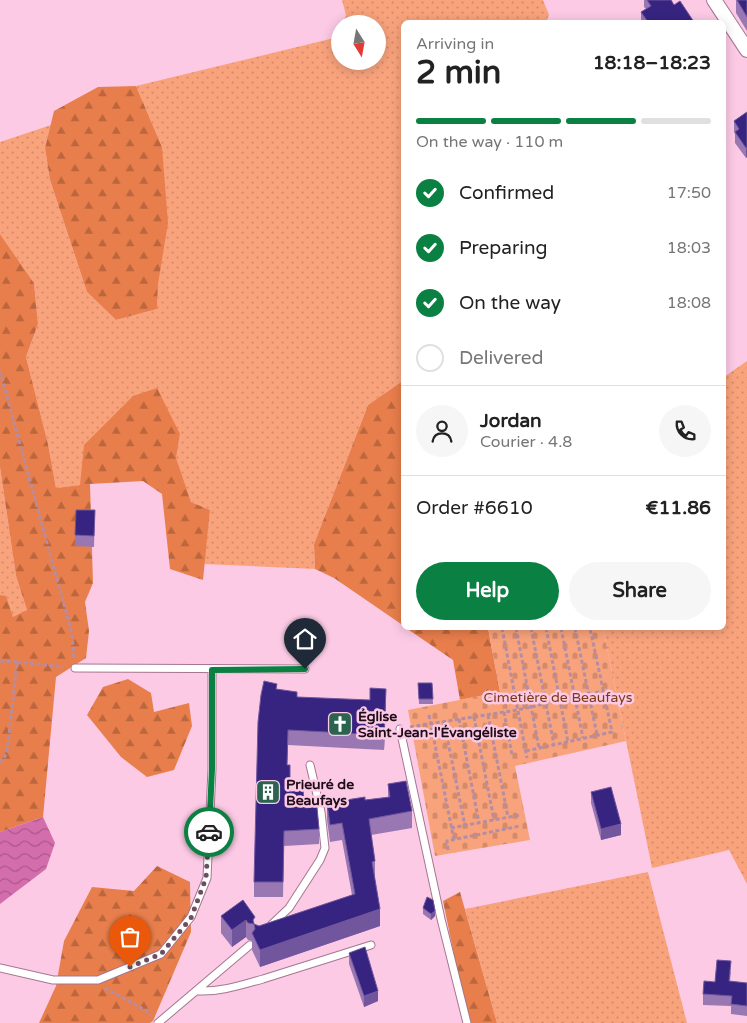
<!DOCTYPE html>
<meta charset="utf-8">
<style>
:root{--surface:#fff;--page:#f6f6f6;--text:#222;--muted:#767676;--line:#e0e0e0;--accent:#0b8043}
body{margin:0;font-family:"Varela Round",sans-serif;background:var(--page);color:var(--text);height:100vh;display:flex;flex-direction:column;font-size:19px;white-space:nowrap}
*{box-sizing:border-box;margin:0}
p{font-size:16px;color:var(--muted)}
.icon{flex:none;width:28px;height:28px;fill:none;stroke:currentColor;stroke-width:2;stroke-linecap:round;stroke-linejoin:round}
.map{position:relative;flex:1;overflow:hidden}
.drawer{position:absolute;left:401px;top:20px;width:325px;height:610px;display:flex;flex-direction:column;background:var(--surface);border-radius:8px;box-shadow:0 2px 12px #0003}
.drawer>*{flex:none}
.needle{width:32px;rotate:169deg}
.buttons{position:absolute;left:331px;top:15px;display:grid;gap:10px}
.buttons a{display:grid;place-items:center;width:55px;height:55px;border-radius:50%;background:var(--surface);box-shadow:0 2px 12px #0003;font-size:25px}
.pin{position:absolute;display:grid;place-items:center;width:42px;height:42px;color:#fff;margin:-51px -21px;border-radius:50% 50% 50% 0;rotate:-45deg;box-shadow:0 0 5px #0007}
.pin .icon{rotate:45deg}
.courier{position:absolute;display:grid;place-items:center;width:50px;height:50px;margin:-25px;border:4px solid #0b8043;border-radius:50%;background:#fff;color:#222;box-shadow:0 1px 6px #0007}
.head em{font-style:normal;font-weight:700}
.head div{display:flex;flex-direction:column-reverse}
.head{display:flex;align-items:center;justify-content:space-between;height:85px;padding:0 15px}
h1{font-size:32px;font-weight:700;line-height:38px}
.bar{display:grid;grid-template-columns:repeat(4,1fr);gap:8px 5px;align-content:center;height:60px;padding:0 15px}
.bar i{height:6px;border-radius:4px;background:var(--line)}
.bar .selected{background:var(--accent)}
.bar p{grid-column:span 4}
.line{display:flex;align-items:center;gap:12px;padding:0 15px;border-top:1px solid var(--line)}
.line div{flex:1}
.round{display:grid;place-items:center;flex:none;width:52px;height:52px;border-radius:26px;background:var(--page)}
ol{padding:0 15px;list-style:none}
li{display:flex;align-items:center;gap:15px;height:55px}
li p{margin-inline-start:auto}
li .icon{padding:5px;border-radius:50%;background:var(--accent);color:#fff;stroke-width:4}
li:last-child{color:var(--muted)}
li i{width:28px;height:28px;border:2px solid var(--line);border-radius:50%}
.action{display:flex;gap:10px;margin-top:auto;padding:10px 15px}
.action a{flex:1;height:58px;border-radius:30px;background:var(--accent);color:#fff;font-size:20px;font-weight:700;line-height:58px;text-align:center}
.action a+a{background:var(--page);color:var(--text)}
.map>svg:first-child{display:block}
.grass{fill:url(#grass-dots)}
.forest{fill:url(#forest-firs)}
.cemetery{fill:url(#cemetery-stones)}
.water{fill:url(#water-waves)}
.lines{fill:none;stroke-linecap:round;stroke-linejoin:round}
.lane-casing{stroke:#a47790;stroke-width:9}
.street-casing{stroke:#a47790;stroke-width:16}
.path{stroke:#b58da3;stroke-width:3;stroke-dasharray:4 2.5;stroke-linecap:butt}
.lane{stroke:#fff;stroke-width:7}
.street{stroke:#fff;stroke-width:14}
.wall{fill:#9977b2}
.shaded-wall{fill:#71569e}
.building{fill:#362480;stroke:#71569e}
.done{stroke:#6c4f5f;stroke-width:5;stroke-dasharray:0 9}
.route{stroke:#0b8043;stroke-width:6}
.labels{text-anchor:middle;stroke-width:5;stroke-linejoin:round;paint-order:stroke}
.park-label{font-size:14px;fill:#7d3915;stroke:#fccae5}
.poi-label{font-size:14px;font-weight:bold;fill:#1e0d17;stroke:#fccae5;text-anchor:start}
</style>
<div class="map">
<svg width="747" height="1023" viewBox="0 0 747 1023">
<defs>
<pattern id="grass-dots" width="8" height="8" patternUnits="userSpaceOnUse" patternTransform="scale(1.25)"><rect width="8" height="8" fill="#f9a37c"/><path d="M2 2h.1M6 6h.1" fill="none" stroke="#d58b6a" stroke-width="1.8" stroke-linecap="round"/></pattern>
<pattern id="forest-firs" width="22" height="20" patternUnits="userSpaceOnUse" patternTransform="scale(1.25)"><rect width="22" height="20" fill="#e87e4b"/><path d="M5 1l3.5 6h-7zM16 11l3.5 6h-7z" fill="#bb663d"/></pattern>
<pattern id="cemetery-stones" width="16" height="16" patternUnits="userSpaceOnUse" patternTransform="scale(1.25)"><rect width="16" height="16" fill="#f9a37c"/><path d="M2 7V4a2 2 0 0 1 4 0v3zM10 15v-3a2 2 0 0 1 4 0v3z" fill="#d58b6a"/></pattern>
<pattern id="water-waves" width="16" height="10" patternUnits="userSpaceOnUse" patternTransform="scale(1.25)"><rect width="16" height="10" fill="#d46dab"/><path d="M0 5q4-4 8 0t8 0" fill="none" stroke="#ab588a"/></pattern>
</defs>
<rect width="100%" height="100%" fill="#fccae5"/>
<path class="grass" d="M 342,0 L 543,0 L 549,15 L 546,22 L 404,22 L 404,380 L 368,405 L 314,544 L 315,569 L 204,564 L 210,510 L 191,502 L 175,458 L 180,434 L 80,485 L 56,488 L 48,444 L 26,357 L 38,324 L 34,283 L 0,234 L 0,142 L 51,125 L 45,148 L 50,180 L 87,292 L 116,320 L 157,309 L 162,147 L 136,86 L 334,38 L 340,27 L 340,61 L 378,61 L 378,24 L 342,24 L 346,15 Z
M 747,361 L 747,884 L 729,850 L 652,868 L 603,628 L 724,628 L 724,377 Z
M 0,467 L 16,576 L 27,610 L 13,618 L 6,597 L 0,595 Z
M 648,872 L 687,1023 L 497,1023 L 465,909 Z"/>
<path class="forest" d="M 136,86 L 162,147 L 168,223 L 158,284 L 157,309 L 116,320 L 87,292 L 50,180 L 45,148 L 54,111 L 98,87 Z
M 0,234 L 34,283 L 38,324 L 26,357 L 48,444 L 56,488 L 80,485 L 84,445 L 133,396 L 157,388 L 180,434 L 176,458 L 191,502 L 210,510 L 203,580 L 170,569 L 162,494 L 143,481 L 90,484 L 93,583 L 85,602 L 89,631 L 86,658 L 56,677 L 43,817 L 0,832 L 0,595 L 6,596 L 13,617 L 27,610 L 16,576 L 0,467 Z
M 404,380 L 404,626 L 334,578 L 315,569 L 314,544 L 368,405 Z
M 406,628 L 488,628 L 500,692 L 460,700 L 453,660 Z
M 128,679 L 151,693 L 154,712 L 189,703 L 192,726 L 174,770 L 147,777 L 121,757 L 87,715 L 103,687 Z
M 157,866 L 190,882 L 191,932 L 153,1021 L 150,1023 L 39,1023 L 56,986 L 64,941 L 92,887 L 134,891 Z
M 460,892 L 497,1023 L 468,1023 L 443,901 Z"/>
<path class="cemetery" d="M 488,628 L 603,628 L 626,741 L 515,766 L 530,840 L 435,856 L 408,710 L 500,692 Z"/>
<path class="water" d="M 43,817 L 55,843 L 46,869 L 0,904 L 0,832 Z"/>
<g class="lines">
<defs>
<path id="lane" d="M 75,668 L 305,669
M 400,729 L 441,919 L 467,1023
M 271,925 L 289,908 L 320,860 L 325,848 L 321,812 L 310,765
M 0,968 L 53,980 L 98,980 L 161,954 L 191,917 L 207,878 L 212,769 L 212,670
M 198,991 C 221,992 241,985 263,979 C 299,968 335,956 371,945
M 158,1023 L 250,945"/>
<path id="street" d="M 714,0 L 747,50"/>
</defs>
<use href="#lane" class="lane-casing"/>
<use href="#street" class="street-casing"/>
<path class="path" d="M 0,371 L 72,634 L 74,658
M 502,628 L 527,758
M 516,628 L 539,748
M 531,628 L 554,745
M 546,628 L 568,742
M 561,628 L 583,738
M 575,628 L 597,735
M 0,661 L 17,662
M 504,712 L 512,755
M 429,715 L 454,840
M 488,715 L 508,817
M 474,717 L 494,820
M 459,719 L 479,823
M 444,722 L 465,826
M 410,727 L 517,710 L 604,691
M 526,751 L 612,732 L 590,628
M 0,763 L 7,753 L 17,662 L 64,667
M 451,828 L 520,815
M 448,850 L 447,841 L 520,826
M 105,988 L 152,1014"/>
<use href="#lane" class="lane"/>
<use href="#street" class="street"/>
</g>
<path class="wall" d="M 644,0 L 671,0 L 674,5 L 694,22 L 641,22 L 641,12 L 646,9 L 644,7 Z
M 736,0 L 747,0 L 747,31 L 736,13 Z
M 747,112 L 746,158 L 735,143 L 735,134 L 734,132 L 734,121 Z
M 76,510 L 95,510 L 94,547 L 75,546 Z
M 418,683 L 432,683 L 433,704 L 419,704 Z
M 277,689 L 297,697 L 386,704 L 384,750 L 288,745 L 287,765 L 290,792 L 305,808 L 319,829 L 319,844 L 284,846 L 283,897 L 254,897 L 254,882 Z
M 388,784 L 412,811 L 412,828 L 371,835 L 375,861 L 375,878 L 380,926 L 260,967 L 252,950 L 252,941 L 248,940 L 246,937 L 232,947 L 221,933 L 221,916 L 243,900 L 255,925 L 259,926 L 352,895 L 342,840 L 330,842 L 327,820 L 327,803 L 365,800 L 388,797 Z
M 591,792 L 621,835 L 601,840 L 591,803 Z
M 423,908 L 435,916 L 431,920 L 423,914 Z
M 349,953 L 378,1001 L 364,1007 L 349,964 Z
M 731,971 L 730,981 L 747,983 L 747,1016 L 731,1014 L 731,1006 L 703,1005 L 703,994 L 715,982 Z"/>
<path class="shaded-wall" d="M 747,147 L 747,157 L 746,158 L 746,148 Z
M 386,689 L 386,704 L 384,750 L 384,735 Z
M 621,824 L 621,835 L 601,840 L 601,829 Z
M 380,909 L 380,926 L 260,967 L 260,950 Z
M 435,911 L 435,916 L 431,920 L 431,914 Z
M 246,920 L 246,937 L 232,947 L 232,930 Z
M 378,991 L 378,1001 L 364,1007 L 364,996 Z"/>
<path class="building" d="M 647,0 L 671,0 L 674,5 L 680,1 L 694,22 L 648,22 L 641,12 L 651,6 Z
M 737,0 L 747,0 L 747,17 Z
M 747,112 L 747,147 L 746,148 L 735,132 L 739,129 L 734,121 Z
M 76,510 L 95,510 L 94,536 L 75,535 Z
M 264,681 L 277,684 L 276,689 L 297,692 L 297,697 L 370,700 L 370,688 L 386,689 L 384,735 L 288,730 L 287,765 L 290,765 L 290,792 L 303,790 L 305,808 L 317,807 L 319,829 L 284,831 L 283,882 L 254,882 L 258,722 L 261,695 Z
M 418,683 L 432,683 L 433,699 L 419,699 Z
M 406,781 L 412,811 L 369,819 L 375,861 L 372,862 L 380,909 L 260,950 L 252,933 L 255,929 L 254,924 L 248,923 L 246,920 L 232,930 L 221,916 L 243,900 L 255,917 L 253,920 L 254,924 L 259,926 L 355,894 L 342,823 L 330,825 L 327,803 L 365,797 L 365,800 L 390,797 L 388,784 Z
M 611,787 L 621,824 L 601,829 L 591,792 Z
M 427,897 L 433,900 L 435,911 L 431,914 L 423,908 Z
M 365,947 L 378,991 L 364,996 L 349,953 Z
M 717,960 L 731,961 L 729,981 L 747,983 L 747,1006 L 731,1004 L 732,996 L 703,994 L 704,981 L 715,982 Z"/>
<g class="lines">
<path class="done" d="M 130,967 L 161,954 L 191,918 L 206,878 L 209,832"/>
<path class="route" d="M 209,832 L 212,769 L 212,670 L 305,669"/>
</g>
<defs>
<symbol id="church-square" viewBox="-11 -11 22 22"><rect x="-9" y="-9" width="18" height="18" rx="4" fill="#2a644e" stroke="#fccae5"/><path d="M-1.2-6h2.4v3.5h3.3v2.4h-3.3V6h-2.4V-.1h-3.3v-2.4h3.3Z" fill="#fff"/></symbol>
<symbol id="building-square" viewBox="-11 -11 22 22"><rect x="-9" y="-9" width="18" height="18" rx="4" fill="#2a644e" stroke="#fccae5"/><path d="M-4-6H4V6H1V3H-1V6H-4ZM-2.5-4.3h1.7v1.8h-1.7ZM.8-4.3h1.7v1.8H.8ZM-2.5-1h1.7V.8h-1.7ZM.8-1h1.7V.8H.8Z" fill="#fff"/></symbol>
</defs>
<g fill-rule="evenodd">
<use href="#church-square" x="326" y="710" width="28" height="28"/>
<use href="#building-square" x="254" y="778" width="28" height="28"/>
</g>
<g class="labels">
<g class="park-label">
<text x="558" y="702">Cimetière de Beaufays</text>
</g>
<g class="poi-label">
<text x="358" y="721">Église<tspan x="358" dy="16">Saint-Jean-l'Évangéliste</tspan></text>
<text x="286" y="789">Prieuré de<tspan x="286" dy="16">Beaufays</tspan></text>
</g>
</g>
</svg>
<div class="buttons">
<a><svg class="needle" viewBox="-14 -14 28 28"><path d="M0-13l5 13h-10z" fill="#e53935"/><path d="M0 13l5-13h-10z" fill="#767676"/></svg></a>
</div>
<div class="pin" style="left:130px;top:967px;background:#ea580c"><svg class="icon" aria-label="bag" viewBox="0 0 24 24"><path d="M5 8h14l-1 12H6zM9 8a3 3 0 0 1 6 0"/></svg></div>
<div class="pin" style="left:305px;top:669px;background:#1f2937"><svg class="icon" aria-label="home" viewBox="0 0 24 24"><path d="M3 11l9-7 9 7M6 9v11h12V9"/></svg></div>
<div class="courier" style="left:209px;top:832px"><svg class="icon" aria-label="car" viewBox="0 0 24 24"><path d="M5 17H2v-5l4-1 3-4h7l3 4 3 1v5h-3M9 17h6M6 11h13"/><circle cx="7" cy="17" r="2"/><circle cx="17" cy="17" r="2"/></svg></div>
<section class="drawer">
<div class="head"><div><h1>2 min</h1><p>Arriving in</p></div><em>18:18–18:23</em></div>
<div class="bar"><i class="selected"></i><i class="selected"></i><i class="selected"></i><i></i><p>On the way · 110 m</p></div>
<ol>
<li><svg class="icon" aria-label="check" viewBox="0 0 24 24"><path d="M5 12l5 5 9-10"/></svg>Confirmed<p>17:50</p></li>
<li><svg class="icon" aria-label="check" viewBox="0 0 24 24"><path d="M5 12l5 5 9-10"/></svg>Preparing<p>18:03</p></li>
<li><svg class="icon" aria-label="check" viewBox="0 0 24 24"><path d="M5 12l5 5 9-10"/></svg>On the way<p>18:08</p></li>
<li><i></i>Delivered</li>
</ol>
<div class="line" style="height:90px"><a class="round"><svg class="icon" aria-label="person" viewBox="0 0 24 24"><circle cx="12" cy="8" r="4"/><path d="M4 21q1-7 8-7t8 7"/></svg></a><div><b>Jordan</b><p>Courier · 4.8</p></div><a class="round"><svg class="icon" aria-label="phone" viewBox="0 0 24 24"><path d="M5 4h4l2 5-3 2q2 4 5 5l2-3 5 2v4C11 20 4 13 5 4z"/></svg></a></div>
<div class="line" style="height:65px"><div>Order #6610</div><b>€11.86</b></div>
<div class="action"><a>Help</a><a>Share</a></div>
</section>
</div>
